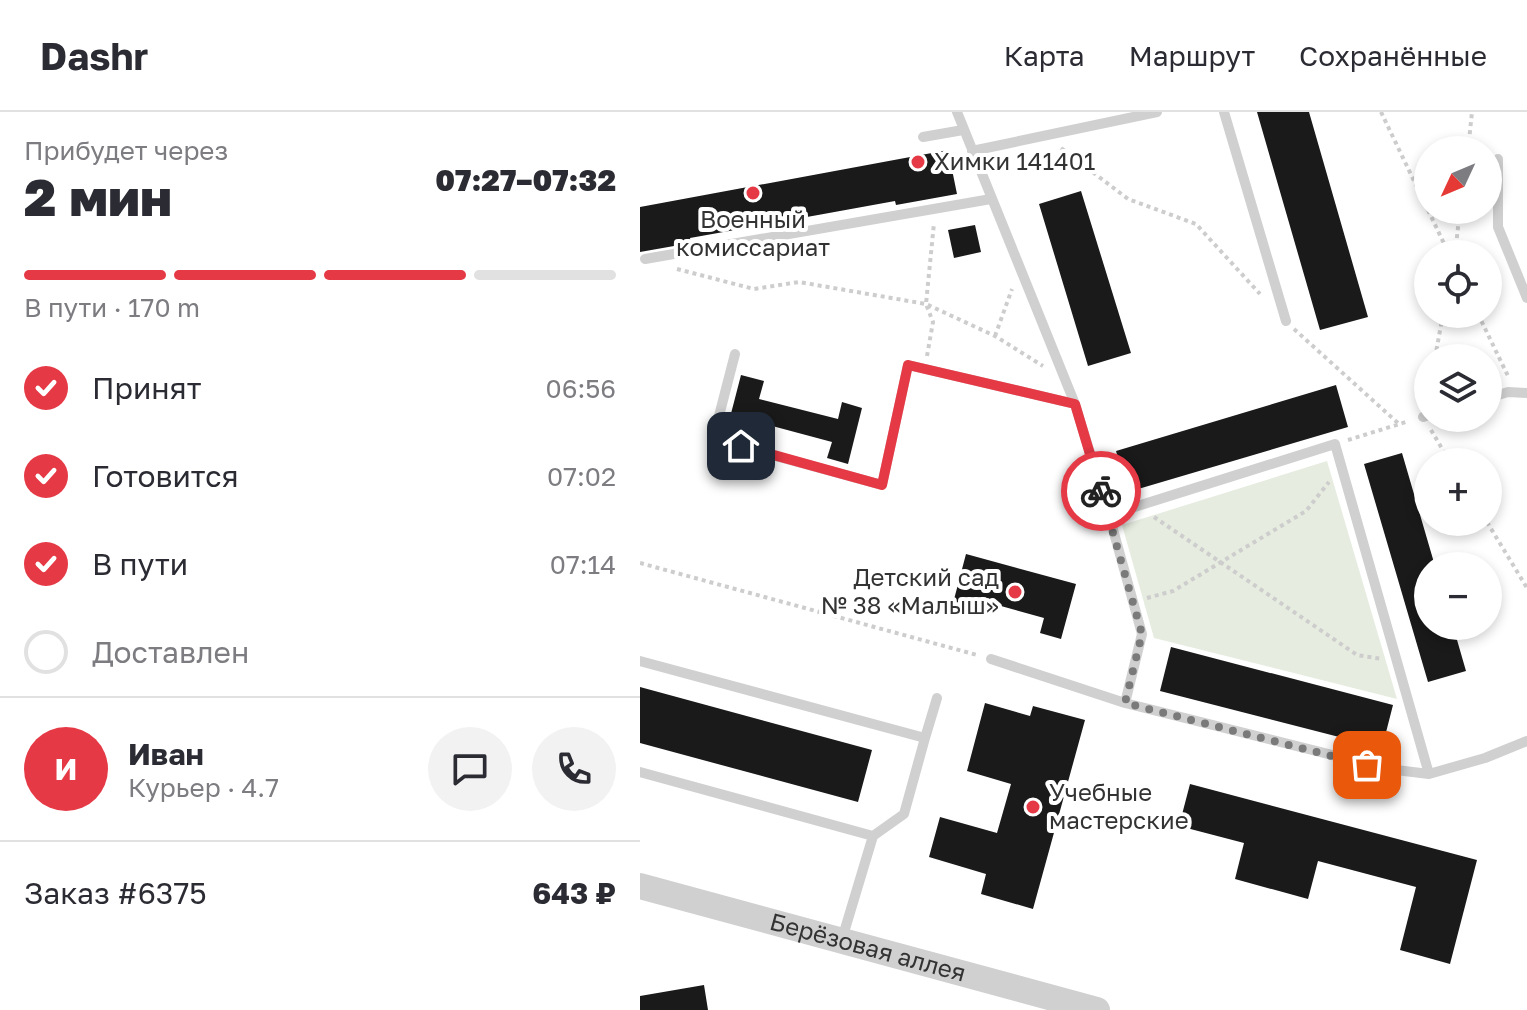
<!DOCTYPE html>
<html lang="ru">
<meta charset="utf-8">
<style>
:root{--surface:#fff;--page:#f2f2f3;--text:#2b2b33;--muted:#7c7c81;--line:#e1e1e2;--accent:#e63946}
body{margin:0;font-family:"Golos Text",sans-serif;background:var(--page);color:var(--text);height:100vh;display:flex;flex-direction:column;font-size:30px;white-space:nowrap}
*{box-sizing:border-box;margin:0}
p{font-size:26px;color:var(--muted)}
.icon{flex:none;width:44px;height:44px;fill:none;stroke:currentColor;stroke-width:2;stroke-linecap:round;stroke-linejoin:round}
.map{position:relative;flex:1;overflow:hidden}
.sheet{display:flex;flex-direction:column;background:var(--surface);width:640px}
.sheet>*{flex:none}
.needle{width:52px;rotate:226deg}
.fabs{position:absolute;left:774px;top:24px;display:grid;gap:16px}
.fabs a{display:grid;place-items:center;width:88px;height:88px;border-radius:50%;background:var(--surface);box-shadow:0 4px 12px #0003;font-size:40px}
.pin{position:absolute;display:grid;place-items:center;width:68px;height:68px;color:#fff;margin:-34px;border-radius:16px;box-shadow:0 4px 12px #0006}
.courier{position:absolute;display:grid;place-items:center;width:80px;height:80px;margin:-40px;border:6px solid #e63946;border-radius:50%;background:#fff;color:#222;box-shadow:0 2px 10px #0007}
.summary em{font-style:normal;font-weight:800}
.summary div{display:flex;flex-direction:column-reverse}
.summary{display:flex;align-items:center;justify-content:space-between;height:136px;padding:0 24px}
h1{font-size:52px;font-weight:800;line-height:60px}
.bar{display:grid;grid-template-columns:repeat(4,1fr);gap:12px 8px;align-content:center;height:96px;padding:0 24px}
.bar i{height:10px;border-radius:6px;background:var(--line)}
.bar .active{background:var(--accent)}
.bar p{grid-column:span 4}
.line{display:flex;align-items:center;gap:20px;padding:0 24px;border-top:2px solid var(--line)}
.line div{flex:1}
.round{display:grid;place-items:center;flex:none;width:84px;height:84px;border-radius:42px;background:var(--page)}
ol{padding:0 24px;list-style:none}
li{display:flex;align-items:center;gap:24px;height:88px}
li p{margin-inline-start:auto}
li .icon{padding:8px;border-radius:50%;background:var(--accent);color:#fff;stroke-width:4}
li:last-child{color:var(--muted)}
li i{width:44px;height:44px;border:4px solid var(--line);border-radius:50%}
header{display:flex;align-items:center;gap:48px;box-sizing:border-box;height:112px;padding:0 40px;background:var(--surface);border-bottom:2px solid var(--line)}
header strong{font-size:38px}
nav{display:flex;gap:44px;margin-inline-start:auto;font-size:28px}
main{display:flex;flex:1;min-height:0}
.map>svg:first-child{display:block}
.green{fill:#e6ecdf}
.building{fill:#1a1a1a}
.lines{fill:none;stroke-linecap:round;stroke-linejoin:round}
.path{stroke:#cdcdcd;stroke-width:4;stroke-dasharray:4 4;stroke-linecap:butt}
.service{stroke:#d0d0d0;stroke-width:10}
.tertiary{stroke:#d0d0d0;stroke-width:26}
.done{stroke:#7a7a7a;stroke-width:8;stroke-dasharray:0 14.4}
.route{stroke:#e63946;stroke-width:10}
.poi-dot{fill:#e63946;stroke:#fff;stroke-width:3}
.labels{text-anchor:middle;stroke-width:8;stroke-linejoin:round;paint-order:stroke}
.poi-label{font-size:24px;fill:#333;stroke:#fff;text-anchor:start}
.street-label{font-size:24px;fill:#333;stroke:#fff}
</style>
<header>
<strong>Dashr</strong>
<nav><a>Карта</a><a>Маршрут</a><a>Сохранённые</a></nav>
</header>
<main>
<section class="sheet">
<div class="summary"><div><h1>2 мин</h1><p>Прибудет через</p></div><em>07:27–07:32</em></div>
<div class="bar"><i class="active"></i><i class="active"></i><i class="active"></i><i></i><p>В пути · 170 m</p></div>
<ol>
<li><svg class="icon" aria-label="check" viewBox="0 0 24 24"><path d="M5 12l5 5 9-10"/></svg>Принят<p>06:56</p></li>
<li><svg class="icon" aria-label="check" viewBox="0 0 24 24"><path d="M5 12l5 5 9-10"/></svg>Готовится<p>07:02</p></li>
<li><svg class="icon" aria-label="check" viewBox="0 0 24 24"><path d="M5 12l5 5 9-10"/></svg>В пути<p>07:14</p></li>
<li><i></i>Доставлен</li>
</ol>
<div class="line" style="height:144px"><b class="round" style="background:var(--accent);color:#fff">И</b><div><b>Иван</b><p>Курьер · 4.7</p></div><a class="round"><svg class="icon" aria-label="chat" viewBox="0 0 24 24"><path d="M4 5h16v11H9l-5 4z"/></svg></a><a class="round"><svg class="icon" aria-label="phone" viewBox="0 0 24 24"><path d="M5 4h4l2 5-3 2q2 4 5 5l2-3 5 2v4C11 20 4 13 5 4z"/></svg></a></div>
<div class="line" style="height:104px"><div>Заказ #6375</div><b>643 ₽</b></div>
</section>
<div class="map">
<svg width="887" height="898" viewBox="0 0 887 898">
<rect width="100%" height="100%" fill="#fff"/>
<path class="green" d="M 687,349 L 757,587 L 514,526 L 482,413 Z"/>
<path class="building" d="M 617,0 L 669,0 L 728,205 L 680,218 Z
M 308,38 L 317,82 L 256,93 L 255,89 L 178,103 L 50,126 L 51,131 L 0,140 L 0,95 Z
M 441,79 L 491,241 L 448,254 L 399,92 Z
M 335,113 L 341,140 L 314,146 L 308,118 Z
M 101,263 L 124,269 L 119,287 L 198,307 L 202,290 L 222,296 L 208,352 L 187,346 L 192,330 L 114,309 L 111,323 L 87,317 Z
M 696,273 L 708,315 L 488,380 L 476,339 Z
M 762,341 L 795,454 L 788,454 L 788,514 L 813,514 L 826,559 L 788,570 L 724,352 Z
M 326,442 L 436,472 L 421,527 L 400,521 L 404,506 L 336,487 L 332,501 L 312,495 Z
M 531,535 L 753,593 L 742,636 L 520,579 Z
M 0,575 L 232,638 L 218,690 L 0,631 Z
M 345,591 L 390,604 L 393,594 L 445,608 L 393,797 L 341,782 L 346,762 L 289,745 L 300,705 L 357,721 L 371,672 L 327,659 Z
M 550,672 L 837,748 L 810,852 L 760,838 L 776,775 L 678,749 L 668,787 L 595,767 L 604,731 L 539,714 Z
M 64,873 L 68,898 L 0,898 L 0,884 Z"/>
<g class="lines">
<path class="path" d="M 741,0 L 788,98
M 421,36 L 488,87 L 556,112 L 620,182
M 828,38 L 832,0
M 788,98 L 809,142
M 815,142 L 820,98
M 37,157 L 114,177 L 159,170 L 286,192 L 355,224 L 403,254
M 838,202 L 868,264
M 654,217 L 759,312
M 355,224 L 372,177
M 287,244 L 293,210 L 286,192 L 294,111
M 795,246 L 803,202
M 791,318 L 810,350
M 708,328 L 769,309
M 514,405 L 717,543 L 742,547
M 847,410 L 887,476
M 0,451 L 337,543
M 507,486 L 533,479 L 666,399 L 689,370"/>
<path class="service" d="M 317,0 L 435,292 L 469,403 L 502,522 L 485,591
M 584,0 L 646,209
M 283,25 L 323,18
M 332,39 L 517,0
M 858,47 L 858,115 L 887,186
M 5,147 L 351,87
M 95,242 L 73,327 L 242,373 L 268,253 L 435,292
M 848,286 L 868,280 L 887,281
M 783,305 L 788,303
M 469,403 L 695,332 L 789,662
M 351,547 L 485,591 L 748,657 L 789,662 L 845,646 L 887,629
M 0,549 L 285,626 L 297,586
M 0,660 L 233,724 L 202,827
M 233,724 L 264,702 L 285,626"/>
<path class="tertiary" id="s1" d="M 0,774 L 457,898"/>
</g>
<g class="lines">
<path class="done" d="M 461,379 L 502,522 L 485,591 L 727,653"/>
<path class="route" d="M 101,334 L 242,373 L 268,253 L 435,292 L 461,379"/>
</g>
<g class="poi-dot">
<circle cx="278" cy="50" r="8"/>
<circle cx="113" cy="81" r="8"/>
<circle cx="375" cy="480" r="8"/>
<circle cx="393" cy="695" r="8"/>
</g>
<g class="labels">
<g class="poi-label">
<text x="294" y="58">Химки 141401</text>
<text x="113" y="116" text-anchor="middle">Военный<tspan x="113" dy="28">комиссариат</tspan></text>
<text x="359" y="474" text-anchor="end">Детский сад<tspan x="359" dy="28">№ 38 «Малыш»</tspan></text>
<text x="409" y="689">Учебные<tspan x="409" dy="28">мастерские</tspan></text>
</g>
<g class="street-label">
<text dy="8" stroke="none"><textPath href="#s1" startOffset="236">Берёзовая аллея</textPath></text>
</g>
</g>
</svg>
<div class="fabs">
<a><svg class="needle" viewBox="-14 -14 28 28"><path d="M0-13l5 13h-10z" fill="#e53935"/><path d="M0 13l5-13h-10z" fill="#7c7c81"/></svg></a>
<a><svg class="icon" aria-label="locate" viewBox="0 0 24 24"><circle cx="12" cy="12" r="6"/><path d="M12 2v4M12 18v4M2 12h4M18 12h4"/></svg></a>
<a><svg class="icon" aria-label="layers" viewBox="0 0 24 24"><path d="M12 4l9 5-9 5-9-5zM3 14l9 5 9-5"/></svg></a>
<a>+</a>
<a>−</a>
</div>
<div class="pin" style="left:727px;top:653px;background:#ea580c"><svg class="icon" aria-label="bag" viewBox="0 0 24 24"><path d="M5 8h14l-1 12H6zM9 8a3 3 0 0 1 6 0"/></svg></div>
<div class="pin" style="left:101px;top:334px;background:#1f2937"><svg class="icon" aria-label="home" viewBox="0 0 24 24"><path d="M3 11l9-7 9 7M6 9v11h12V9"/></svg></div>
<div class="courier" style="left:461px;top:379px"><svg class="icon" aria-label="bike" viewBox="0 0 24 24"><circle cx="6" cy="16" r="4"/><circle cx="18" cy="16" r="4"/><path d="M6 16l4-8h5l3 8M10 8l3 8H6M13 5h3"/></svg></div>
</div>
</main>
